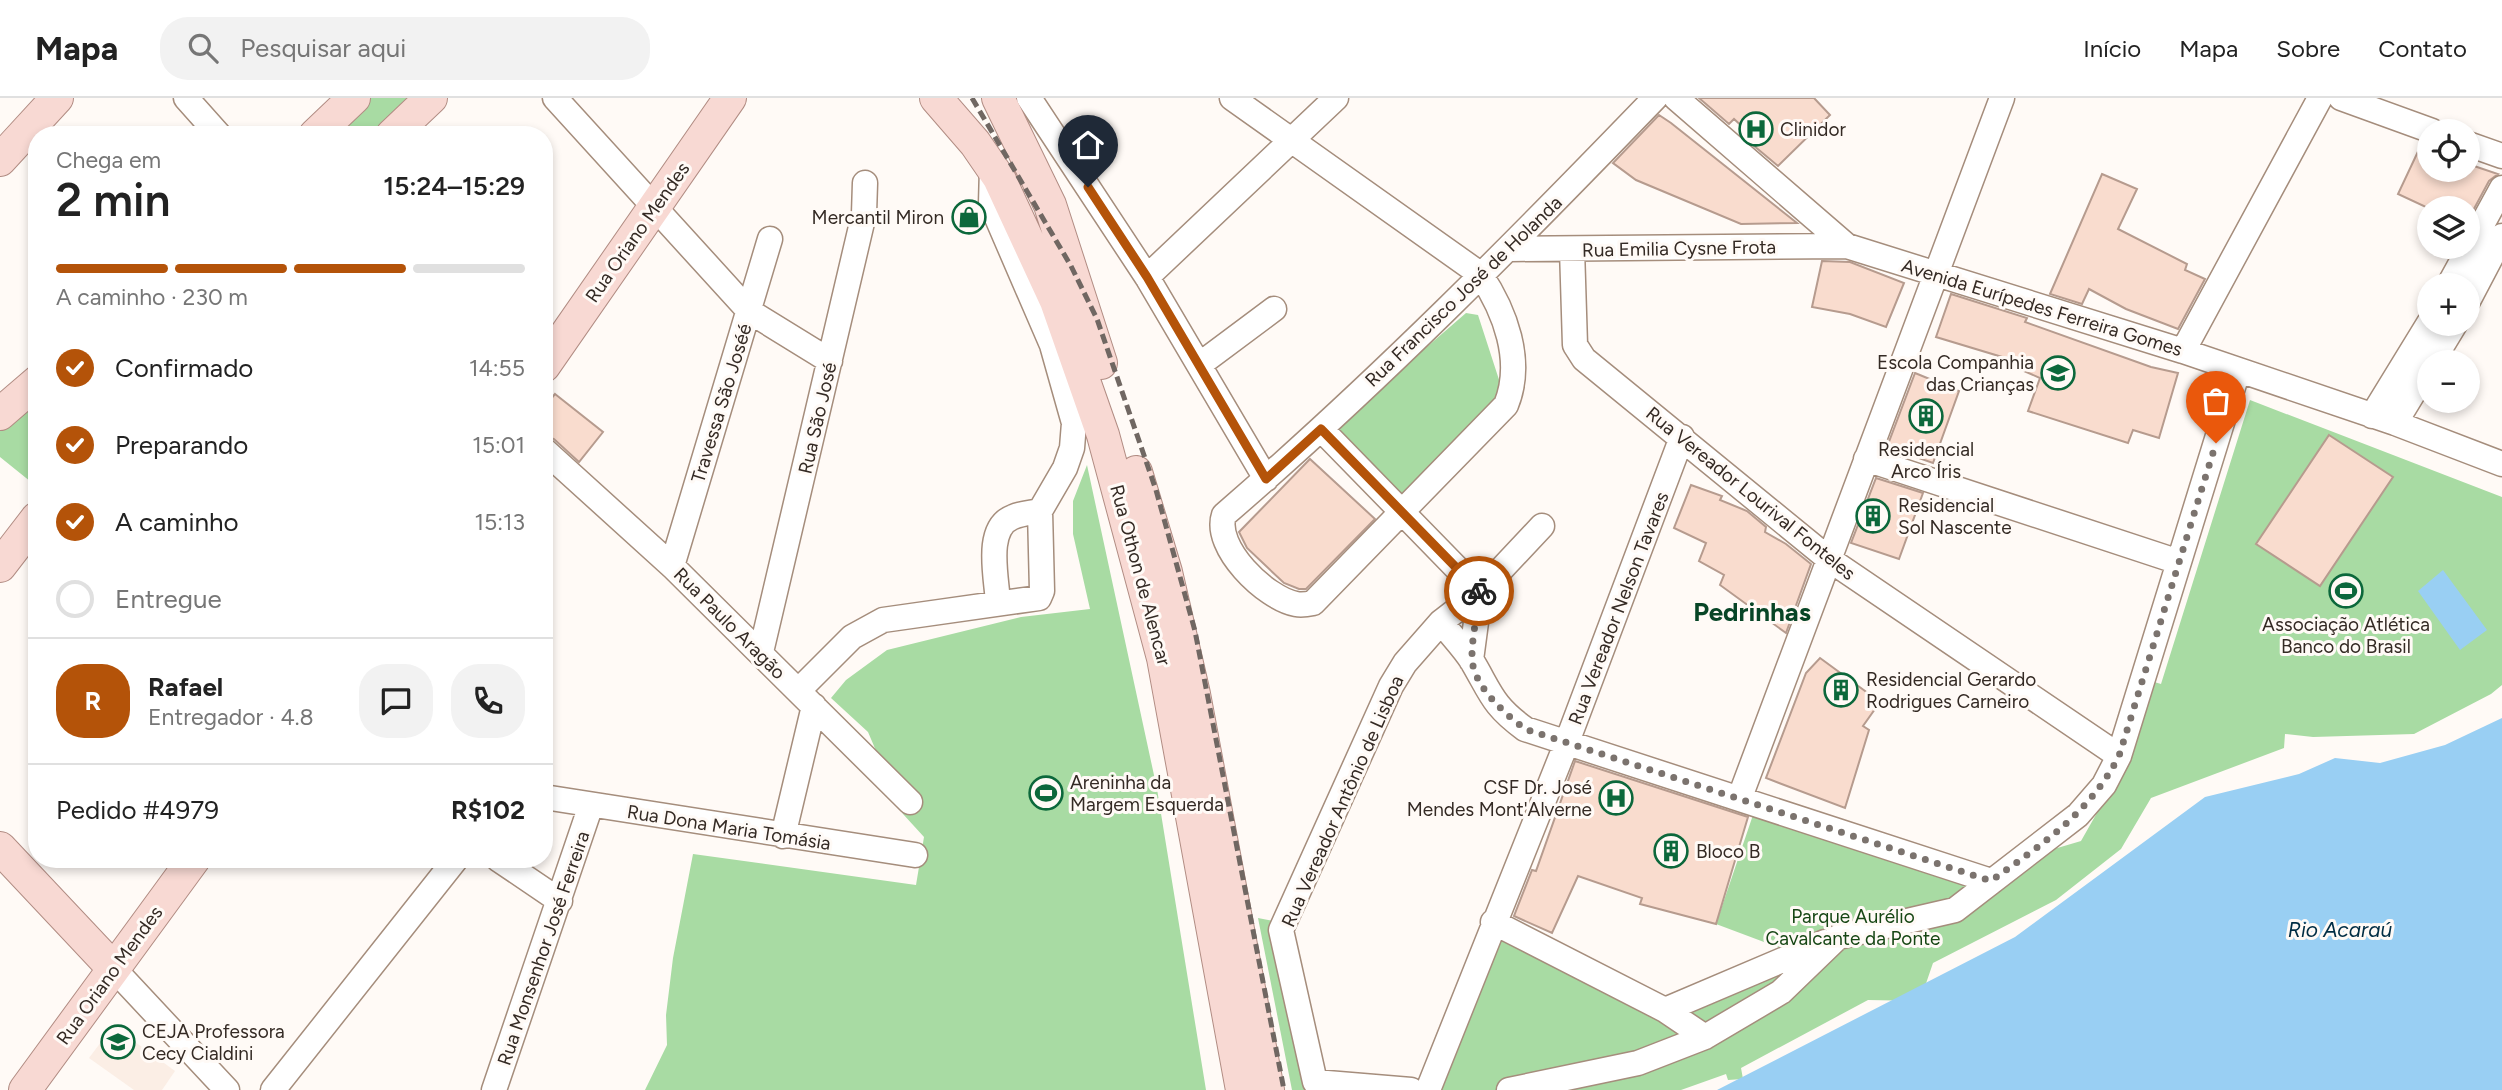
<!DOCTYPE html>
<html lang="pt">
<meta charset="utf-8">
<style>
:root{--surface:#fff;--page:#f2f2f2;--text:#222;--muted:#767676;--line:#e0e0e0;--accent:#b45309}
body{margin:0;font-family:Figtree,sans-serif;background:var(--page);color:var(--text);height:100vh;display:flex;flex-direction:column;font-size:26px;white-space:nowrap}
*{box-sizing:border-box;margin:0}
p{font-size:23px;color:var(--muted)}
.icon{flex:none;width:38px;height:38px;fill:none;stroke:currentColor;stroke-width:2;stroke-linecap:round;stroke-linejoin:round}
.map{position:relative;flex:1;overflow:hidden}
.details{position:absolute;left:28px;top:28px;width:525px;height:742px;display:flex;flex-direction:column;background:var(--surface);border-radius:28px;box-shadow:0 4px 10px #0003}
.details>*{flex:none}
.buttons{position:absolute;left:2417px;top:21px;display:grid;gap:14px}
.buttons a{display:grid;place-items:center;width:63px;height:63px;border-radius:50%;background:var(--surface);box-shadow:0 4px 10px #0003;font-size:35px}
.pin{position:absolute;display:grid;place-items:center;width:60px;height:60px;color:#fff;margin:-72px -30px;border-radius:50% 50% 50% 0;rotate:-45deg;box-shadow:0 0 7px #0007}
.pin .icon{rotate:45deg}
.courier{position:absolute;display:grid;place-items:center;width:70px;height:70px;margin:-35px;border:5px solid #b45309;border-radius:50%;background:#fff;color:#222;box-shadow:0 2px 9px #0007}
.overview em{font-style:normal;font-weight:600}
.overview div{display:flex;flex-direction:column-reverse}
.overview{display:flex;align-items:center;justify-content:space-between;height:119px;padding:0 28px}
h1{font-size:46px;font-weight:600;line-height:52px}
.bar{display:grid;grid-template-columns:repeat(4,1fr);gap:10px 7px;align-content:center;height:84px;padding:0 28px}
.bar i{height:9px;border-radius:5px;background:var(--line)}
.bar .current{background:var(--accent)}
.bar p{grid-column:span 4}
.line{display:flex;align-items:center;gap:18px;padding:0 28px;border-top:2px solid var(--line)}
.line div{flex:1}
.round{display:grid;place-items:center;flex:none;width:74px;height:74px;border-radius:28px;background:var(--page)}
ol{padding:0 28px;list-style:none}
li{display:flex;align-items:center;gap:21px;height:77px}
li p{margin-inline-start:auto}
li .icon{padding:7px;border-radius:50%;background:var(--accent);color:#fff;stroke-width:4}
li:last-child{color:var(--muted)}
li i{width:38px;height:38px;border:4px solid var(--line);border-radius:50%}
header{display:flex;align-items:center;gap:42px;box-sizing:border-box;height:98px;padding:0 35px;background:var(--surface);border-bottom:2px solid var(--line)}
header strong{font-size:33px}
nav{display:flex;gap:38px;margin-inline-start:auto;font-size:24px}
.search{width:490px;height:63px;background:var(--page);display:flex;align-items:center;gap:18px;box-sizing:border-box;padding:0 24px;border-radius:28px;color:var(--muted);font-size:26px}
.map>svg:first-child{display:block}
.built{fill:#fbeee5}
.green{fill:#a8dba3}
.water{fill:#99cff3}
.building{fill:#f9dcce;stroke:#b69b8e;stroke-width:2}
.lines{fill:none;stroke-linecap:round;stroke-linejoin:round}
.minor-casing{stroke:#a58d7c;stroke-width:27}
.major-casing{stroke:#b18c83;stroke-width:34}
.minor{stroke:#fff;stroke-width:24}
.major{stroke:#f8d9d3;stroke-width:32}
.rail{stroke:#706762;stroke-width:5;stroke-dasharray:10 5;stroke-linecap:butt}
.done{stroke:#7b736e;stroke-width:7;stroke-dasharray:0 12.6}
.route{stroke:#b45309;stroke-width:9}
.labels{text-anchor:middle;stroke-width:6;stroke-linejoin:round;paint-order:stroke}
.poi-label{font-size:19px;fill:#342a24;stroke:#fffaf6;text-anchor:start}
.street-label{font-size:19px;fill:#342a24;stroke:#fffaf6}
.park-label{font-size:19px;fill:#164614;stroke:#fffaf6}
.water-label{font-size:21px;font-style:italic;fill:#002d44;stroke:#fffaf6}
.district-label{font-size:26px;font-weight:bold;fill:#074526;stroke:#fffaf6}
</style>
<header>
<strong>Mapa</strong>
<div class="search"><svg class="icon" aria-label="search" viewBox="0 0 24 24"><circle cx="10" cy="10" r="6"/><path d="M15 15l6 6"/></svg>Pesquisar aqui</div>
<nav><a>Início</a><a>Mapa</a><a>Sobre</a><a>Contato</a></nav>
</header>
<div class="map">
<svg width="2502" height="992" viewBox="0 0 2502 992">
<rect width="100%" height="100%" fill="#fffaf6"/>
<path class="built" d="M 113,928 L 175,973 L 162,992 L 134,992 L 89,960 Z"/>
<path class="green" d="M 365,0 L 416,0 L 378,37 L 325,37 Z
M 1466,215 L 1478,217 L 1503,294 L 1406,403 L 1331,332 Z
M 37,295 L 37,387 L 36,388 L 0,359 L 0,328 Z
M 2250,302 L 2502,399 L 2502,587 L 2491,596 L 2414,636 L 2313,639 L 2285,636 L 2284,650 L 2151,700 L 2121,751 L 2056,802 L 1933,865 L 1920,903 L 1868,902 L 1741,970 L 1743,981 L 1728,982 L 1726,976 L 1681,992 L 1292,992 L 1258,820 L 1278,824 L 1306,982 L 1444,987 L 1502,839 L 1699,911 L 1783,874 L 1780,850 L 1716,826 L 1754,714 L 1949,782 L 2081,743 L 2127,662 L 2151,583 L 2161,586 Z
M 1087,367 L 1157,691 L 1206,992 L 645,992 L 667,947 L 666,917 L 673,860 L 693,756 L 916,787 L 924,739 L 903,716 L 868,634 L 831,600 L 846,582 L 887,552 L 1021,519 L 1090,511 L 1073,436 L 1073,403 Z"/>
<path class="water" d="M 2443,472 L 2487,532 L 2460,552 L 2418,493 Z
M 2502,620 L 2502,992 L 1717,992 L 2015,839 L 2205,699 L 2299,676 L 2335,660 L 2380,665 L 2445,647 Z"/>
<path class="building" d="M 1699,0 L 1814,0 L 1830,17 L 1778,68 L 1753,47 L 1757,42 L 1734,21 L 1729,26 Z
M 1659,17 L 1671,25 L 1797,125 L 1741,126 L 1636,82 L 1613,65 Z
M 2422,45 L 2429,47 L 2429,72 L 2468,72 L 2468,66 L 2498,76 L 2489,83 L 2468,122 L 2468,110 L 2428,110 L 2398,96 Z
M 2102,76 L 2137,91 L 2118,131 L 2187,166 L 2185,172 L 2205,181 L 2178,231 L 2126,211 L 2089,191 L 2082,206 L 2050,196 Z
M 1822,163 L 1850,164 L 1904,185 L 1886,229 L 1850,216 L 1812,209 Z
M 1951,196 L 2027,220 L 2025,224 L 2151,269 L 2178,275 L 2159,340 L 2133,332 L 2128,345 L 2028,313 L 2040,280 L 2010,267 L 2012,262 L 1936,239 Z
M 1915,275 L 1959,293 L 1933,365 L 1887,349 Z
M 555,296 L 603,334 L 579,364 L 554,341 L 544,337 L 544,309 Z
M 2329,337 L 2393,379 L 2320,488 L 2256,446 Z
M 1310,361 L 1375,421 L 1306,491 L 1299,491 L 1284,485 L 1247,450 L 1239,434 Z
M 1876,380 L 1923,395 L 1899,461 L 1851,445 Z
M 1691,387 L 1722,398 L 1720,402 L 1747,413 L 1766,429 L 1765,434 L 1786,446 L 1811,466 L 1786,535 L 1720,487 L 1724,477 L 1699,463 L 1706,445 L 1674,430 Z
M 1820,560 L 1880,604 L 1863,628 L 1869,632 L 1845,710 L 1766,680 L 1806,575 Z
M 1575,663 L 1748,719 L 1716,826 L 1640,806 L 1642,800 L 1578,778 L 1552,835 L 1514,818 L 1532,772 L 1536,773 Z"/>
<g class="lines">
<defs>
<path id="minor" d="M 186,0 L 219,37
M 555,0 L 749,213 L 830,263
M 1029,0 L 1147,179 L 1266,381
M 1232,0 L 1480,176 C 1505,213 1524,263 1506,307 L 1313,505 C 1308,506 1301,507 1296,506 C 1265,500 1213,449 1224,417 C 1375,287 1516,144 1655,0
M 1676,0 L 1847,148
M 2341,0 L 2432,33
M 2468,46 L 2502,58
M 1510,151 L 1847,148 L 2183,253 L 2395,325 L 2502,366
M 1572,151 L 1575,247 L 1584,261 L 1830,462 L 2119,658
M 1147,179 L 1336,0
M 2449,187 L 2502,90
M 2468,203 L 2502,138
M 2183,253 L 2320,0
M 2432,264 L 2455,226
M 1199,267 L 1274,211
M 2372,318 L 2429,225
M 2395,325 L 2429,269
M 1321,331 L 1480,494 L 1471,562
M 544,352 L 672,468 L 910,704
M 1866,361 L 2179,464
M 672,468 L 770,141
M 998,505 C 997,481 984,430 1013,419 C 1022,415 1032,415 1040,413
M 1441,524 C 1451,537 1463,549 1472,563 C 1491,595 1492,607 1525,631 L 1991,783
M 761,554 L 864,116 L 865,85
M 798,593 L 852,539 L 883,522 L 1039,500 L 1042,493 L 1040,413 L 1065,370 L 1072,350 L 1074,325 L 1052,247 L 991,106 L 992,70
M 544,699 L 915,757
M 1740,699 L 2002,0
M 783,738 L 814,608
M 498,761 L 560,803
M 1493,824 L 1665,912 L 1705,939
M 113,870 L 227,992
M 1665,912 L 1825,844
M 273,992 L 456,761
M 494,992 L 591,707
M 1411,992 L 1315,984 L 1281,832 L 1391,588 L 1405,565 L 1441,524 L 1480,494 L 1542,428
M 1428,992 L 1567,644 L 1682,339
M 1509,992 L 1638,965 L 1705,939 L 1781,894 L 1838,839 L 1955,812 L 2078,717 L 2104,687 L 2119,658 L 2238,273"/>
<path id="major" d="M 936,0 L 975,45 L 999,80 L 1056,203 L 1103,337 L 1163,560 L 1242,992
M 998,0 L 1050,107 L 1101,265
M 315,37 L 354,0
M 392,37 L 431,0
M 0,62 L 57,0
M 544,268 L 730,0
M 0,316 L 37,284
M 1136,374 L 1166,474 L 1194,596 L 1268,992
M 0,468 L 37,420
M 0,750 L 113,870
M 25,992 L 194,761"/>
</defs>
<use href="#minor" class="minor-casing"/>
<use href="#major" class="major-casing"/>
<use href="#minor" class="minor"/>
<use href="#major" class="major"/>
<path class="rail" d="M 972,0 L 1071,168 L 1097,221 L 1156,392 L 1195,533 L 1284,992"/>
</g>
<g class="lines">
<path class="done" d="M 1479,493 C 1478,515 1472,537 1472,558 C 1471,586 1505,616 1525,631 L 1991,783 C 2043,745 2088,717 2119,658 L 2216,345"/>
<path class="route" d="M 1088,89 L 1147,179 L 1266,381 L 1321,331 L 1479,493"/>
</g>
<defs>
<symbol id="hospital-ring" viewBox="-11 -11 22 22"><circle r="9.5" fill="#fffaf6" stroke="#0c683b" stroke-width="1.5"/><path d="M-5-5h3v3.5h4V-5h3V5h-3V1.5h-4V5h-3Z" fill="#0c683b"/></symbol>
<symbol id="shop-ring" viewBox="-11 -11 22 22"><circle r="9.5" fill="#fffaf6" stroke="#0c683b" stroke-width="1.5"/><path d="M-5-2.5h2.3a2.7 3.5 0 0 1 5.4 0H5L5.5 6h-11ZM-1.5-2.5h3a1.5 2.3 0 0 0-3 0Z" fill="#0c683b"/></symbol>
<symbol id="school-ring" viewBox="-11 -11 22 22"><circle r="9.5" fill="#fffaf6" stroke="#0c683b" stroke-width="1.5"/><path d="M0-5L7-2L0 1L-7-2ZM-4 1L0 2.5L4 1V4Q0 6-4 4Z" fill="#0c683b"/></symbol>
<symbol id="building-ring" viewBox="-11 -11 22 22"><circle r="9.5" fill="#fffaf6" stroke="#0c683b" stroke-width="1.5"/><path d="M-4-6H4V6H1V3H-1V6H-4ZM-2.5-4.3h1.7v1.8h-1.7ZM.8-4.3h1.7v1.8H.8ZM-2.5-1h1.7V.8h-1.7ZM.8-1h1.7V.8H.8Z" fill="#0c683b"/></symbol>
<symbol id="stadium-ring" viewBox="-11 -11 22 22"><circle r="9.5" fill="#fffaf6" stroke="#0c683b" stroke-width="1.5"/><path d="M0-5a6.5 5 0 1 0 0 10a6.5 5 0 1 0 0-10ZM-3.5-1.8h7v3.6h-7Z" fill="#0c683b"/></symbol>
</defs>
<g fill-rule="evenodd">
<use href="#hospital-ring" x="1737" y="12" width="38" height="38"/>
<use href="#shop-ring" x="950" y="100" width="38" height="38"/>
<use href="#school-ring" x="2039" y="256" width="38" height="38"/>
<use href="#building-ring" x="1907" y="299" width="38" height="38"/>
<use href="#building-ring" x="1854" y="399" width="38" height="38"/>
<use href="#stadium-ring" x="2327" y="474" width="38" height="38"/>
<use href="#building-ring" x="1822" y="573" width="38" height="38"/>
<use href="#stadium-ring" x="1027" y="676" width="38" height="38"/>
<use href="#hospital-ring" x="1597" y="681" width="38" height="38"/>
<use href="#building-ring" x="1652" y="734" width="38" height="38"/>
<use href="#school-ring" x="99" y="925" width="38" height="38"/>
</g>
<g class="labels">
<g class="poi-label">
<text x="1780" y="38">Clinidor</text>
<text x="944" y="126" text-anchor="end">Mercantil Miron</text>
<text x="2034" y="271" text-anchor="end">Escola Companhia<tspan x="2034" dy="22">das Crianças</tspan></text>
<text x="1926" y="358" text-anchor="middle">Residencial<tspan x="1926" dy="22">Arco Íris</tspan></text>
<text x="1898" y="414">Residencial<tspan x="1898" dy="22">Sol Nascente</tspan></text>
<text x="2346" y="533" text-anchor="middle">Associação Atlética<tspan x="2346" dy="22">Banco do Brasil</tspan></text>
<text x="1866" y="588">Residencial Gerardo<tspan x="1866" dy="22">Rodrigues Carneiro</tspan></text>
<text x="1070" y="691">Areninha da<tspan x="1070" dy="22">Margem Esquerda</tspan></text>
<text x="1592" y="696" text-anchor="end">CSF Dr. José<tspan x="1592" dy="22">Mendes Mont'Alverne</tspan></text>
<text x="1696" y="760">Bloco B</text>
<text x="142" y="940">CEJA Professora<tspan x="142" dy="22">Cecy Cialdini</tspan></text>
</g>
<g class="street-label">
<text transform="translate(637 134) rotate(-55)" y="7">Rua Oriano Mendes</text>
<text transform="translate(1679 150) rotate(-1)" y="7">Rua Emilia Cysne Frota</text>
<text transform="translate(1463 193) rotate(-44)" y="7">Rua Francisco José de Holanda</text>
<text transform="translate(2042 209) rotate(17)" y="7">Avenida Eurípedes Ferreira Gomes</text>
<text transform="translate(721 305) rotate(-73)" y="7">Travessa São Joséé</text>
<text transform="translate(817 320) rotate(-77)" y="7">Rua São José</text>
<text transform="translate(1751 395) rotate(39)" y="7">Rua Vereador Lourival Fonteles</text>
<text transform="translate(1141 477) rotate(75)" y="7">Rua Othon de Alencar</text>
<text transform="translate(1618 510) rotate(-69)" y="7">Rua Vereador Nelson Tavares</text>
<text transform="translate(730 525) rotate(45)" y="7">Rua Paulo Aragão</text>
<text transform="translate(1342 703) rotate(-66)" y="7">Rua Vereador Antônio de Lisboa</text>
<text transform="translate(729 729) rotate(9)" y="7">Rua Dona Maria Tomásia</text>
<text transform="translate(543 850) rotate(-71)" y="7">Rua Monsenhor José Ferreira</text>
<text transform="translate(109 877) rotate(-54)" y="7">Rua Oriano Mendes</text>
</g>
<g class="park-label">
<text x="1853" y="825">Parque Aurélio<tspan x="1853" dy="22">Cavalcante da Ponte</tspan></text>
</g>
<g class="water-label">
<text x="2340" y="839">Rio Acaraú</text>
</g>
<g class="district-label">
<text x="1752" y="523">Pedrinhas</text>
</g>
</g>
</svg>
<div class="buttons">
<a><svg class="icon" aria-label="locate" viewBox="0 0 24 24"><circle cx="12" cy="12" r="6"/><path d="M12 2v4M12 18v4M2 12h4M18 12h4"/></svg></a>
<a><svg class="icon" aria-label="layers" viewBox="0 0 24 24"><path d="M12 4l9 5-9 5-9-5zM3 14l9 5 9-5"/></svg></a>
<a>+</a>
<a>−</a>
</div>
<div class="pin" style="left:2216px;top:345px;background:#ea580c"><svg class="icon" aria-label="bag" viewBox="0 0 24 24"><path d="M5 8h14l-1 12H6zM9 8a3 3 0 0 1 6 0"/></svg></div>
<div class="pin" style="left:1088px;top:89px;background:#1f2937"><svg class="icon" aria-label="home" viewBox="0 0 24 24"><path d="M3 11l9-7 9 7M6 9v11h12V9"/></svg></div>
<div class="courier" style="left:1479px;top:493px"><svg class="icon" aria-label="bike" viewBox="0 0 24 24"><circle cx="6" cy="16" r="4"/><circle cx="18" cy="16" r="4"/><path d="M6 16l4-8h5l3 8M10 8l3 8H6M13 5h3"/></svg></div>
<section class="details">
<div class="overview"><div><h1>2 min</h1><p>Chega em</p></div><em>15:24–15:29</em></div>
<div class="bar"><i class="current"></i><i class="current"></i><i class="current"></i><i></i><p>A caminho · 230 m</p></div>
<ol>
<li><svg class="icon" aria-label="check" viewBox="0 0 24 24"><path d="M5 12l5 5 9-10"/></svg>Confirmado<p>14:55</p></li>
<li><svg class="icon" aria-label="check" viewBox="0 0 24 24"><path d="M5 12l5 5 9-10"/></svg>Preparando<p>15:01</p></li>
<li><svg class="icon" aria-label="check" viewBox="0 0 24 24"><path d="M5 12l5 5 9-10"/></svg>A caminho<p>15:13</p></li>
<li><i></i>Entregue</li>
</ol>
<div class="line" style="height:126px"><b class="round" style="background:var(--accent);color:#fff">R</b><div><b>Rafael</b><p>Entregador · 4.8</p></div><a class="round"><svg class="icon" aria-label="chat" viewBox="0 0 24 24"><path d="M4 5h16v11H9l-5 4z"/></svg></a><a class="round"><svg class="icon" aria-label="phone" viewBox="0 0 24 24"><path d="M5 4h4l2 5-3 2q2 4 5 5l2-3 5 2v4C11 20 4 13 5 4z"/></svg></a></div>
<div class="line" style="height:91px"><div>Pedido #4979</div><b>R$102</b></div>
</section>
</div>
